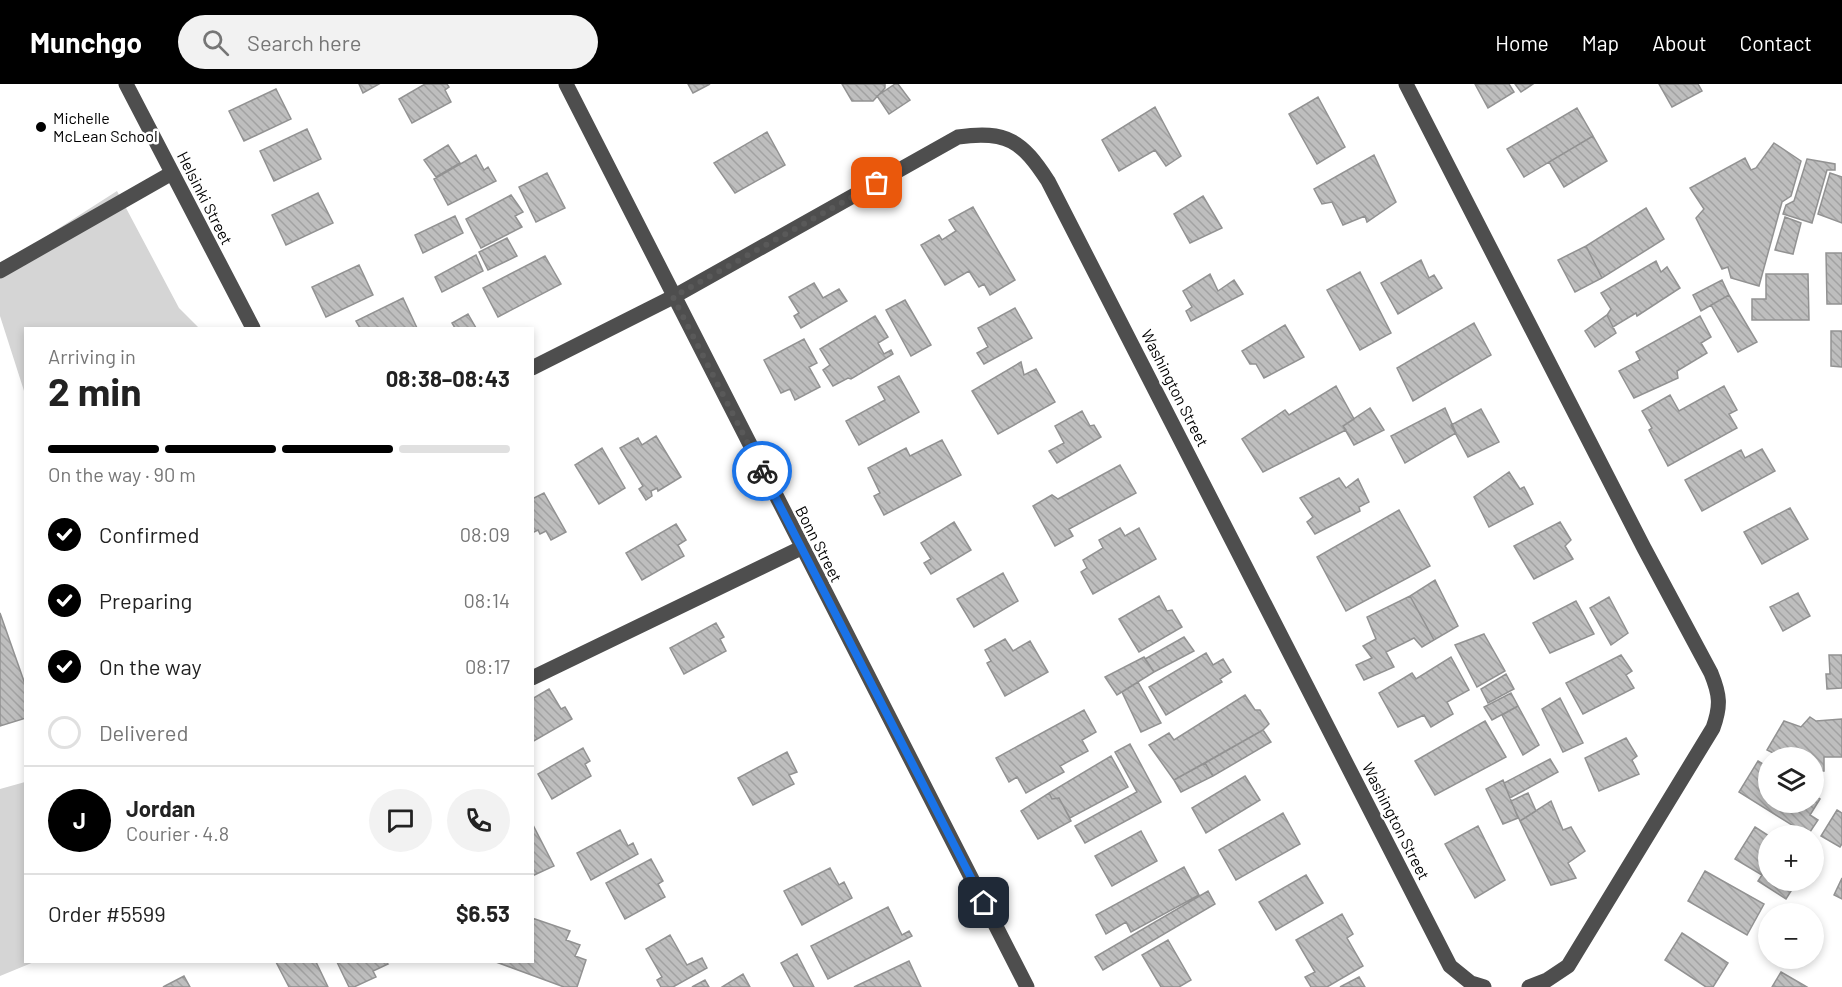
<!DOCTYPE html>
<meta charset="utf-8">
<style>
:root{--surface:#fff;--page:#f2f2f2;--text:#222;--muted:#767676;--line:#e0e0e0;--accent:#000}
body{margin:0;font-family:Barlow,sans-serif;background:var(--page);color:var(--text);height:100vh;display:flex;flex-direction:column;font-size:22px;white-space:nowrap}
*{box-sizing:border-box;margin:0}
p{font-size:20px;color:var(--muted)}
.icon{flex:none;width:33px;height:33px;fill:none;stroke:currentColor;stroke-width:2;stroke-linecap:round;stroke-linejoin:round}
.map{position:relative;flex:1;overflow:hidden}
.side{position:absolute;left:24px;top:243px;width:510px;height:636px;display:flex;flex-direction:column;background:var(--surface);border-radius:0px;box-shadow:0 3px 9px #0003}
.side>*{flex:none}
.fabs{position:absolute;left:1758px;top:663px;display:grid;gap:12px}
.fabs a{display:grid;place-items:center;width:66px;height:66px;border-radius:50%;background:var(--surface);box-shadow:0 3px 9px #0003;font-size:30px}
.pin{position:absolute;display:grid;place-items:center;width:51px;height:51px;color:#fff;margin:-26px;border-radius:12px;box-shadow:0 3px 9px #0006}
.courier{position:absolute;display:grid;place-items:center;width:60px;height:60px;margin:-30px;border:4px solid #1a73e8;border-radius:50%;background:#fff;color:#222;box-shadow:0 2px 8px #0007}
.overview em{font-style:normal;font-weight:700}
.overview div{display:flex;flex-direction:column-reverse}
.overview{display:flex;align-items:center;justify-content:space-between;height:102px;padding:0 24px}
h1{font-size:39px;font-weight:700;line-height:45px}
.bar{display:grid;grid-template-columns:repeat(4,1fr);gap:9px 6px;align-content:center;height:72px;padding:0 24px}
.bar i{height:8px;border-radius:4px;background:var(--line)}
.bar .current{background:var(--accent)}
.bar p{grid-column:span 4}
.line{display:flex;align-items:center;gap:15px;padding:0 24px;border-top:2px solid var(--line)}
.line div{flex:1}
.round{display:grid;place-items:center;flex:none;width:63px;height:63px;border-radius:32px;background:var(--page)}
ol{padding:0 24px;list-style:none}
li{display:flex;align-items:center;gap:18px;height:66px}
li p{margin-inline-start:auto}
li .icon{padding:6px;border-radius:50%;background:var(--accent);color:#fff;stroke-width:4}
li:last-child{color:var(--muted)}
li i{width:33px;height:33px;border:3px solid var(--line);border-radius:50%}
header{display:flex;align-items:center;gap:36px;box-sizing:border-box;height:84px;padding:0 30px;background:var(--accent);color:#fff}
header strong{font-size:28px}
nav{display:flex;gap:33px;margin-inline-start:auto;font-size:21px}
.search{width:420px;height:54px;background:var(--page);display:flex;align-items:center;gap:15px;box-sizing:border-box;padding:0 21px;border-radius:33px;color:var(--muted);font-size:22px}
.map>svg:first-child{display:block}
.grass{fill:#d5d5d5}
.building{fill:url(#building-back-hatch);stroke:#929292;stroke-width:1.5}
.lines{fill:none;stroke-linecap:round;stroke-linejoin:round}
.minor{stroke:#4e4e4e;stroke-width:15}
.done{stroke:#595959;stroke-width:6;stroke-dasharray:0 10.8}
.route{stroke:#1a73e8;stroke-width:8}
.poi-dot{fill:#000;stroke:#fff;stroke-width:2}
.labels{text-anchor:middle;stroke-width:5;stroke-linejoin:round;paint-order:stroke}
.poi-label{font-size:16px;fill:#000;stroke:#fff;text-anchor:start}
.street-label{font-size:16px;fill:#000;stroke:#fff}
</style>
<header>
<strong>Munchgo</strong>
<div class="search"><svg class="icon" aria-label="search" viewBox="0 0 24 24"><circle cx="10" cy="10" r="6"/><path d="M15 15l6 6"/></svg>Search here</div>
<nav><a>Home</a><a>Map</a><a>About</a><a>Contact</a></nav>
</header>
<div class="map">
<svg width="1842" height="903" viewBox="0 0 1842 903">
<defs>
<pattern id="building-back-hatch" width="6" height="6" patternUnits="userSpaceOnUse" patternTransform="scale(1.5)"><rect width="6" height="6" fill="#bebebe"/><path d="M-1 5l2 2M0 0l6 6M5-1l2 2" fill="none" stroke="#a2a2a2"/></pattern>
</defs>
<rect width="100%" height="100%" fill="#fff"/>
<path class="grass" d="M 117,107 L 179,224 L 199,244 L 26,244 L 25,310 L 0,232 L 0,182 Z
M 25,698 L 26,878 L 34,878 L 0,892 L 0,705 Z"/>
<path class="building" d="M 359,0 L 379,0 L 363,9 Z
M 425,0 L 447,0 L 449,3 L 445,6 L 451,18 L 412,39 L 399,15 Z
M 688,0 L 710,0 L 693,9 Z
M 842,0 L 885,0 L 885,4 L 873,17 L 852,17 Z
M 895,0 L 898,0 L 910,16 L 889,30 L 877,12 Z
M 1475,0 L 1509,0 L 1514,8 L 1488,24 Z
M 1515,0 L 1533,0 L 1521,8 Z
M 1659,0 L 1698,0 L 1702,7 L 1672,23 Z
M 276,5 L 291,35 L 244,57 L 229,27 Z
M 1318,13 L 1345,63 L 1317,80 L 1289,30 Z
M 1155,23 L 1181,72 L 1166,82 L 1155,66 L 1119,87 L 1102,56 Z
M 1577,24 L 1593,52 L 1524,93 L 1507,65 Z
M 307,45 L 321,75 L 274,97 L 260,67 Z
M 767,48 L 785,81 L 735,109 L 714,79 Z
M 1593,52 L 1607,77 L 1564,103 L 1549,78 Z
M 1774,59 L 1801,77 L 1791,112 L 1782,118 L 1759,202 L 1731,194 L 1728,183 L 1722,185 L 1696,134 L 1704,125 L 1690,104 L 1745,74 L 1751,86 L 1756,84 Z
M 448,61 L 460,79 L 436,93 L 424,76 Z
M 476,71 L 484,86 L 488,83 L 496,97 L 448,121 L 434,95 Z
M 1374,71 L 1396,118 L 1367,138 L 1365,132 L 1343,141 L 1332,118 L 1322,120 L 1314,105 Z
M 1807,75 L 1835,80 L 1835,86 L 1827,86 L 1812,139 L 1783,130 L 1786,121 L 1794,117 Z
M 547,89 L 565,124 L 536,138 L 519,103 Z
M 1830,89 L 1842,93 L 1842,139 L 1818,130 Z
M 318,109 L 333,139 L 286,161 L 272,131 Z
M 511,111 L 523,128 L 515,132 L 522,143 L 481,164 L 466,135 Z
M 1203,112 L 1222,144 L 1190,159 L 1174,130 Z
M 973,123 L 1015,196 L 990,211 L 984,200 L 979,203 L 969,187 L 945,201 L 921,161 L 939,151 L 942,156 L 956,147 L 949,136 Z
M 1646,124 L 1664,155 L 1602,194 L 1586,162 Z
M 455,132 L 463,149 L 423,169 L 415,151 Z
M 1785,133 L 1801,139 L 1793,170 L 1775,166 Z
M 507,154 L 517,172 L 488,186 L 479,168 Z
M 1586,162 L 1602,194 L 1575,208 L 1558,176 Z
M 1826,169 L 1842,169 L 1842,220 L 1827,220 Z
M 476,171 L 483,187 L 442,208 L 435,193 Z
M 545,172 L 561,200 L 498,233 L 483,204 Z
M 1421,176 L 1429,194 L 1434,191 L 1442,204 L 1398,230 L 1381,199 Z
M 1656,177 L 1661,188 L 1667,183 L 1680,204 L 1637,232 L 1636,229 L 1613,243 L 1607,231 L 1611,225 L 1601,209 Z
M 359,181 L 373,211 L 326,233 L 312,203 Z
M 1360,188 L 1391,249 L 1360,266 L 1327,206 Z
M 1210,190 L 1218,207 L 1234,196 L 1243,210 L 1191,237 L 1186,227 L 1192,223 L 1183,207 Z
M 1766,190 L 1808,190 L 1809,236 L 1752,236 L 1752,215 L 1766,215 Z
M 1722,196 L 1729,211 L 1701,227 L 1693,211 Z
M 814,199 L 823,214 L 839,205 L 847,217 L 801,244 L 794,232 L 799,229 L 789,213 Z
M 1729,211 L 1757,258 L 1738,268 L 1711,221 Z
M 403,214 L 417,244 L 360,244 L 356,237 Z
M 905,216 L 931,261 L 911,272 L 886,226 Z
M 1015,224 L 1032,254 L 984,280 L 977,269 L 988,263 L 978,244 Z
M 468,230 L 476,244 L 455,244 L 452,239 Z
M 1607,231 L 1616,249 L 1595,263 L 1585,247 Z
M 875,232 L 888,253 L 878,259 L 884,270 L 891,266 L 893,270 L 851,295 L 848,294 L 833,302 L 823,286 L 830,281 L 820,265 Z
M 1700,232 L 1711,253 L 1701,259 L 1707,269 L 1677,287 L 1678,294 L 1634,314 L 1619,287 L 1640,276 L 1636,268 Z
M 1474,239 L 1491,271 L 1413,317 L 1397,284 Z
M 1285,241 L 1304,273 L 1264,294 L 1256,280 L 1250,280 L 1242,267 Z
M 1831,247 L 1842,247 L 1842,283 L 1831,282 Z
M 804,255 L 817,279 L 809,283 L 820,303 L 795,316 L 790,305 L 781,309 L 764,276 Z
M 1021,278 L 1024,291 L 1036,285 L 1055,318 L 998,350 L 972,307 Z
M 899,292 L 919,328 L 859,361 L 846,337 L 885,316 L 878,303 Z
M 1336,302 L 1354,335 L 1343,342 L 1346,346 L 1263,388 L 1242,355 L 1285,326 L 1289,331 Z
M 1724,302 L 1737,326 L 1729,330 L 1737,344 L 1668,382 L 1649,346 L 1652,344 L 1642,327 L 1670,311 L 1679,327 Z
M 1370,324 L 1384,346 L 1354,361 L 1343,342 Z
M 1445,324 L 1456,349 L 1405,379 L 1391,352 Z
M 1481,325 L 1499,358 L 1468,373 L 1451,341 Z
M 1082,327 L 1090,342 L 1094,341 L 1101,353 L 1057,379 L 1049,367 L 1064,359 L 1055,342 Z
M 656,352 L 681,393 L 658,407 L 657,404 L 651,407 L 652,412 L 646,416 L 639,405 L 643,402 L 620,364 L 638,354 L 642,361 Z
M 942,356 L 961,391 L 884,431 L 874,412 L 880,409 L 868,384 L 906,364 L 910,372 Z
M 602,364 L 625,404 L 599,420 L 575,381 Z
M 1762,365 L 1775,387 L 1702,427 L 1685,396 L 1741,366 L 1745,374 Z
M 1120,381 L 1136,409 L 1069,445 L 1073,452 L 1055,462 L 1033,422 L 1052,411 L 1058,415 Z
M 1509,388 L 1520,405 L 1524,403 L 1533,420 L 1489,443 L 1474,413 Z
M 1339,394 L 1346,404 L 1358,395 L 1369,418 L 1359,423 L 1360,427 L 1315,450 L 1307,438 L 1313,433 L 1300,414 Z
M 544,409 L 566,448 L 551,456 L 546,447 L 540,450 L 538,446 L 532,449 L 532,415 Z
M 1790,424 L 1808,455 L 1762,480 L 1744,448 Z
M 1399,426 L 1430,482 L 1346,527 L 1317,473 Z
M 954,438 L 971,466 L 931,490 L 924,479 L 931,475 L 921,459 Z
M 1560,438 L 1571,456 L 1565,462 L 1573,475 L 1534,495 L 1514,462 Z
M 676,440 L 686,456 L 678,461 L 684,472 L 642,496 L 626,469 Z
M 1120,444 L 1125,452 L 1139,444 L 1156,475 L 1093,510 L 1081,488 L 1087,484 L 1083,476 L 1103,464 L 1099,456 Z
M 1003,489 L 1018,517 L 974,543 L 957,515 Z
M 1435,496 L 1458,542 L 1434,556 L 1410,512 Z
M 1798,509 L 1810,532 L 1783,547 L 1770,523 Z
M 1159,512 L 1167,527 L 1172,526 L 1182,543 L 1139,568 L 1119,535 Z
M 1410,512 L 1434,556 L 1422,563 L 1414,554 L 1386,568 L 1394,583 L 1364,596 L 1356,581 L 1372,574 L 1363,562 L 1376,555 L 1367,533 Z
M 1609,513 L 1628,549 L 1611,561 L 1590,524 Z
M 1576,517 L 1594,550 L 1550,569 L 1533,539 Z
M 0,529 L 26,603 L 26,634 L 0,642 Z
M 716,539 L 724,553 L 720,555 L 726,567 L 684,590 L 670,564 Z
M 1484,550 L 1505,587 L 1477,603 L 1455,561 Z
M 1184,553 L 1194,567 L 1154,588 L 1145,575 Z
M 1005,555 L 1013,567 L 1030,557 L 1048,588 L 1005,612 L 987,579 L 991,577 L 985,566 Z
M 1206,569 L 1213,581 L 1223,575 L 1231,588 L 1220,595 L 1222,598 L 1166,631 L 1149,603 Z
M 1621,571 L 1632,587 L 1626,591 L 1634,604 L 1583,630 L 1566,599 Z
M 1829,571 L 1842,571 L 1842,604 L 1827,605 L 1826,590 L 1830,590 Z
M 1144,573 L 1154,588 L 1117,611 L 1105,593 Z
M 1451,573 L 1469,606 L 1447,618 L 1453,630 L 1431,643 L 1424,631 L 1398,643 L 1379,609 L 1412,589 L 1416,595 Z
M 1506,590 L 1514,605 L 1488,619 L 1481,605 Z
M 1138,598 L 1161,639 L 1141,648 L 1122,608 Z
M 549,605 L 561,625 L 565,623 L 572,635 L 532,658 L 532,615 Z
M 1511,609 L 1518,622 L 1492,636 L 1484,623 Z
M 1245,611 L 1255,626 L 1260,626 L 1269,640 L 1263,646 L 1174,696 L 1149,661 L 1169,649 L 1174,656 Z
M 1560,614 L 1583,659 L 1563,668 L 1542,625 Z
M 1518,622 L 1539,661 L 1523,671 L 1502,631 Z
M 1084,626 L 1096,648 L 1082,656 L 1088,667 L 1060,682 L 1064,688 L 1026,709 L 1017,693 L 1009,698 L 996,674 Z
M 1810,633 L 1816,637 L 1842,635 L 1842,673 L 1824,673 L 1824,687 L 1817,687 L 1815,691 L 1814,690 L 1814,674 L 1783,674 L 1767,666 L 1784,637 L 1801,643 Z
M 1485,637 L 1506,673 L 1435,711 L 1415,677 Z
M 1263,646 L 1271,658 L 1213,692 L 1205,679 Z
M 1626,654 L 1637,672 L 1632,676 L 1639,690 L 1599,707 L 1585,674 Z
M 1130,660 L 1161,718 L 1085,759 L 1075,742 L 1137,708 L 1115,668 Z
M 583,664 L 590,677 L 585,680 L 591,692 L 552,715 L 538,690 Z
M 787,668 L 797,688 L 789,691 L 794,700 L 753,721 L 738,694 Z
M 1111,672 L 1128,703 L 1070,734 L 1059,714 L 1052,715 L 1049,709 Z
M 1550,675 L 1558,688 L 1510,714 L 1504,699 Z
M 1758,677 L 1768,683 L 1768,718 L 1814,718 L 1814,711 L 1820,715 L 1810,731 L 1818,736 L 1808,751 L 1739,708 Z
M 1205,679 L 1213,692 L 1181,708 L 1174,696 Z
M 1245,692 L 1260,716 L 1206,749 L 1192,724 Z
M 1503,696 L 1518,734 L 1503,740 L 1486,705 Z
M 1049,709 L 1052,715 L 1059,714 L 1071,737 L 1038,755 L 1021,727 Z
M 1528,709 L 1536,727 L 1520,737 L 1511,717 Z
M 1551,717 L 1563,746 L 1571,743 L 1585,767 L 1568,779 L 1576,794 L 1551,801 L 1520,737 Z
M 1837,726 L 1842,729 L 1842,760 L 1840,763 L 1821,752 Z
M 1283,729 L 1300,760 L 1236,796 L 1219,766 Z
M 532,739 L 554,782 L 532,792 Z
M 1478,742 L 1505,796 L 1475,814 L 1445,760 Z
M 1755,743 L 1769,752 L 1768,796 L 1798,796 L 1786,815 L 1758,797 L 1762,791 L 1735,775 Z
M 620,746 L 628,762 L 633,759 L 638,770 L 591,796 L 577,769 Z
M 1141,747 L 1157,777 L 1112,802 L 1095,772 Z
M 651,775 L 663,797 L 658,800 L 665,813 L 625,835 L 606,799 Z
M 1184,783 L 1199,811 L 1131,848 L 1126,838 L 1106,850 L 1096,831 Z
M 830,784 L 839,801 L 844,798 L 852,814 L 802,841 L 784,807 Z
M 1705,787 L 1764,820 L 1747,851 L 1688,817 Z
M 1306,791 L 1323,819 L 1276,846 L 1259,818 Z
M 1842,794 L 1842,815 L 1834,811 Z
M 1208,807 L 1215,820 L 1103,886 L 1095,873 Z
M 888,823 L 902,851 L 909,847 L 912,852 L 828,895 L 811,862 Z
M 1342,830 L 1353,850 L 1347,854 L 1363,882 L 1327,903 L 1311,903 L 1305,893 L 1315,888 L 1296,856 Z
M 532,834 L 570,847 L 566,856 L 580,861 L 575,872 L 586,876 L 577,903 L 564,903 L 496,878 L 532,878 Z
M 1682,849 L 1728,879 L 1713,903 L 1706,903 L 1665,876 Z
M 670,851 L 687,881 L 702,874 L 707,884 L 673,903 L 661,903 L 657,896 L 662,893 L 646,865 Z
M 1168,856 L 1191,896 L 1179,903 L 1161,903 L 1142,871 Z
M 797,870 L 814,903 L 794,903 L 781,879 Z
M 909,877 L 921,903 L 854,903 Z
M 276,878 L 316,878 L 328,903 L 289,903 Z
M 337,878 L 386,878 L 388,880 L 373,887 L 376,893 L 354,903 L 349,903 Z
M 1781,888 L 1807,903 L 1772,903 Z
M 743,890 L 750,903 L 722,903 Z
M 184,892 L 190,903 L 163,903 Z
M 1359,893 L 1365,903 L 1340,903 Z
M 705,896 L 709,903 L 692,903 Z"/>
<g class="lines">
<path class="minor" d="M 126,0 L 253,244
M 566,0 L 1027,903
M 1406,0 L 1644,464 L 1711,589 C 1720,611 1721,622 1713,644 L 1568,882 L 1547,896 L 1529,903
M 0,187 L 172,89
M 532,284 L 673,213 L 958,53 C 1007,46 1022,57 1048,97 L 1450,882 L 1471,899 L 1484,903
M 532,594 L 801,464"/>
</g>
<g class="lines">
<path class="done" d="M 762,387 L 673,213 L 877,99"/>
<path class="route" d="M 762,387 L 984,819"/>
</g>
<circle class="poi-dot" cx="41" cy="43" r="6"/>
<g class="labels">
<g class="poi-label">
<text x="53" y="40">Michelle<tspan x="53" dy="18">McLean School</tspan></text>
</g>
<g class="street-label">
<text transform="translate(205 114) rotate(63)" y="6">Helsinki Street</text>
<text transform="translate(1175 304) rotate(63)" y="6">Washington Street</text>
<text transform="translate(819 460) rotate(63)" y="6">Bonn Street</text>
<text transform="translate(1396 737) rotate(63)" y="6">Washington Street</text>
</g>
</g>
</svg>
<div class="fabs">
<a><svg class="icon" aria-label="layers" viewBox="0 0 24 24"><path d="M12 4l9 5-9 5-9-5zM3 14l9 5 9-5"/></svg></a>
<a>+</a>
<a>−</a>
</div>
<div class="pin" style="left:877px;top:99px;background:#ea580c"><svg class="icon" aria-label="bag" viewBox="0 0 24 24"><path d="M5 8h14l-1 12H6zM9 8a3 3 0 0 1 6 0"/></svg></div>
<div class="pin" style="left:984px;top:819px;background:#1f2937"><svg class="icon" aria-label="home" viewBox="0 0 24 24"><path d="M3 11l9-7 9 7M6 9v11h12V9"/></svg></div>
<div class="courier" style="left:762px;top:387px"><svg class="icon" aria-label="bike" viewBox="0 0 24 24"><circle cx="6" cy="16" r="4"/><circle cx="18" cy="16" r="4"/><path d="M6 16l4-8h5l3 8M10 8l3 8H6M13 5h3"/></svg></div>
<section class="side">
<div class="overview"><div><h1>2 min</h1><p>Arriving in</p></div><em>08:38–08:43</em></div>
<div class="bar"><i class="current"></i><i class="current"></i><i class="current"></i><i></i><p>On the way · 90 m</p></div>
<ol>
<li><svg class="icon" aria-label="check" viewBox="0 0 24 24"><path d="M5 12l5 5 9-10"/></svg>Confirmed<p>08:09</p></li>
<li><svg class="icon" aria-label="check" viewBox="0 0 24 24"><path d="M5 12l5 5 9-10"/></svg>Preparing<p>08:14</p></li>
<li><svg class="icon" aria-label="check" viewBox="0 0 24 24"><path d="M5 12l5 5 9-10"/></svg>On the way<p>08:17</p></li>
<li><i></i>Delivered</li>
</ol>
<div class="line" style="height:108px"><b class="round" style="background:var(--accent);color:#fff">J</b><div><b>Jordan</b><p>Courier · 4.8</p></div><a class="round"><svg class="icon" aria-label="chat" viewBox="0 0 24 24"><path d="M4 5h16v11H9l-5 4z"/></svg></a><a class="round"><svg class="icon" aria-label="phone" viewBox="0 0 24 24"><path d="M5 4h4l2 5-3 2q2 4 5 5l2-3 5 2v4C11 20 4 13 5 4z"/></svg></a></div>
<div class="line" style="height:78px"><div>Order #5599</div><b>$6.53</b></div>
</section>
</div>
